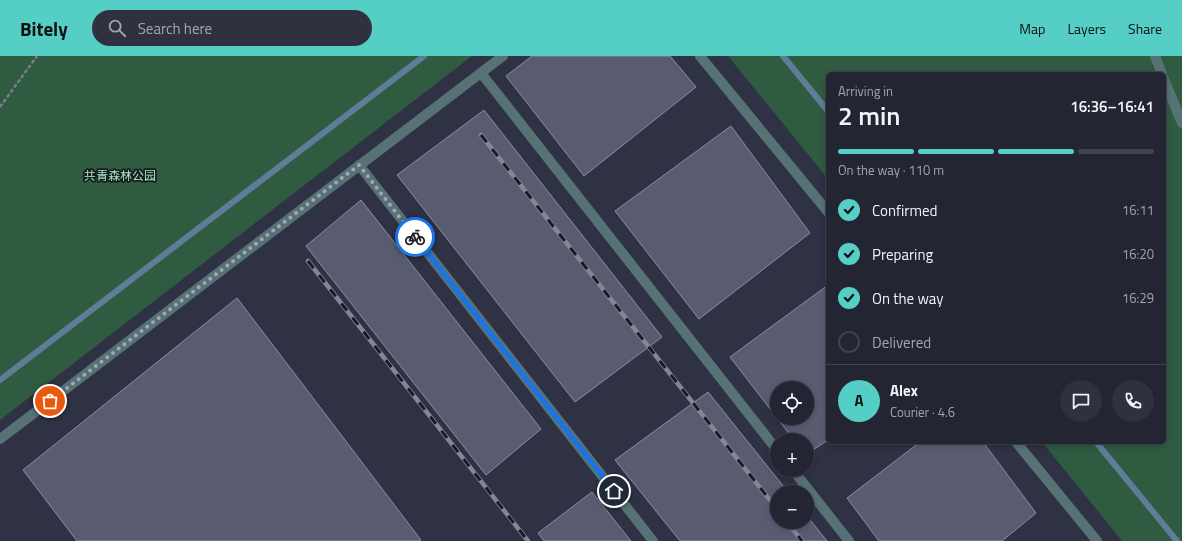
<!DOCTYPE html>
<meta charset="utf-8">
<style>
:root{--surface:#232533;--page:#2f313f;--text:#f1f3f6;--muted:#a3a5ac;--line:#40424e;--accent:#55cec6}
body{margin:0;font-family:"Titillium Web","Noto Sans SC",sans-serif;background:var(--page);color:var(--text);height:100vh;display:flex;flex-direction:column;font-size:15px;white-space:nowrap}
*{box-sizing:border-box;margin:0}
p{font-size:13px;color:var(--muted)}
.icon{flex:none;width:22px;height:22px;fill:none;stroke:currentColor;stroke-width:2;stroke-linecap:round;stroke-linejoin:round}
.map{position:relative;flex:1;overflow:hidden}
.sheet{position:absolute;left:826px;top:16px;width:340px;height:372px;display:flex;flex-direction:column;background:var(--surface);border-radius:6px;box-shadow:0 2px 6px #0003,0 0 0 1px var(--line)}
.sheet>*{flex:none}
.tools{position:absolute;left:770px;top:325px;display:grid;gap:8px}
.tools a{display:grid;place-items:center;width:44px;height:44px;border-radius:50%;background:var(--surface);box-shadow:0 2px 6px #0003,0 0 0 1px var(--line);font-size:20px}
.pin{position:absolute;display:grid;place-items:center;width:34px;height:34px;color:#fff;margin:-17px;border:2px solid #fff;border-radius:50%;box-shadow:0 1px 4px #0007}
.courier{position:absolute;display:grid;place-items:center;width:40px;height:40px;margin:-20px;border:3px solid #1a73e8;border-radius:50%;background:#fff;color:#222;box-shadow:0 1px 5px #0007}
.overview em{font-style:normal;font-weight:600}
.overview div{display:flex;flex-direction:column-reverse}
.overview{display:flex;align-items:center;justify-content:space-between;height:68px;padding:0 12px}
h1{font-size:26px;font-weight:600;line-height:30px}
.bar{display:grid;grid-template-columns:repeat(4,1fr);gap:6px 4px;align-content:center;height:48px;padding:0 12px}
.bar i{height:5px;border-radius:3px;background:var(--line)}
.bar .on{background:var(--accent)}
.bar p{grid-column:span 4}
.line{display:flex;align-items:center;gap:10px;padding:0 12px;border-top:1px solid var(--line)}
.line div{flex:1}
.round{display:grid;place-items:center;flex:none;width:42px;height:42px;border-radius:21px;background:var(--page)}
ol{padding:0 12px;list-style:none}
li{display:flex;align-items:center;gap:12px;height:44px}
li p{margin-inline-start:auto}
li .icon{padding:4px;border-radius:50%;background:var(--accent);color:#111;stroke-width:4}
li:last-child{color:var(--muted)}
li i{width:22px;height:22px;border:2px solid var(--line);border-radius:50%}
header{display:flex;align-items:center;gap:24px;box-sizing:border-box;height:56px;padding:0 20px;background:var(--accent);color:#111}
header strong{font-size:19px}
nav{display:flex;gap:22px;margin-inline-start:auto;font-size:14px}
.search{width:280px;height:36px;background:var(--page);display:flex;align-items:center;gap:10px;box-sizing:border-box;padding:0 14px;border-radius:22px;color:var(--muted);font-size:15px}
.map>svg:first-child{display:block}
.green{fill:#2f5b41}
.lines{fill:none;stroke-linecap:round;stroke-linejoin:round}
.stream{stroke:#5f7d98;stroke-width:6}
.building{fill:#595c71;stroke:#8a8da4;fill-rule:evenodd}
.path{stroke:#7a7c8d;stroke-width:2.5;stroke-dasharray:4 2;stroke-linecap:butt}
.minor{stroke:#567274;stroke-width:10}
.rail-casing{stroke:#848697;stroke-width:4.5}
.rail{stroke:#191a23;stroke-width:3;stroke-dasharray:9;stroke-linecap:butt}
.done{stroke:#a4a6b5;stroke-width:4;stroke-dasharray:0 7.2}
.route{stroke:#1a73e8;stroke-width:5}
.labels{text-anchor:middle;stroke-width:3.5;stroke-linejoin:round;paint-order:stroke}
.park-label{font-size:12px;fill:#9eebba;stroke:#191a23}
</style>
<header>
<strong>Bitely</strong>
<div class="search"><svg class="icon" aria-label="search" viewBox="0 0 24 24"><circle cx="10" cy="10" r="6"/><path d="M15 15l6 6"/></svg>Search here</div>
<nav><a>Map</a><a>Layers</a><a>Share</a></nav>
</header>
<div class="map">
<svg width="1182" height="485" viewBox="0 0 1182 485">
<rect width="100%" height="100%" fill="#2f3144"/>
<path class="green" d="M 0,0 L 472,0 L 0,364 Z
M 728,0 L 1182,0 L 1182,485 L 1122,485 L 1042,386 L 1164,386 L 1164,18 L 828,18 L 828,123 Z"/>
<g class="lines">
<path class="stream" d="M 783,0 L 828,55
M 0,324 L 424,0
M 1096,386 L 1177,485"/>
</g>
<path class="building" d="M 532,0 L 670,0 L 696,31 L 584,120 L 506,20 Z
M 484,54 L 662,281 L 575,346 L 397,119 Z
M 731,70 L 810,177 L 699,263 L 615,155 Z
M 361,144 L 541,373 L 486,419 L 306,190 Z
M 828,229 L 828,384 L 807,398 L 807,384 L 794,384 L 730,301 ZM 777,332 L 807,332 L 807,362 L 777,362 Z
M 237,242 L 421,484 L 419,485 L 77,485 L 23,414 Z
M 708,336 L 788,436 L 777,436 L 777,466 L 807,466 L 807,460 L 827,485 L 680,485 L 615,404 Z
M 920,386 L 983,386 L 1036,457 L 1002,485 L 879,485 L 847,442 Z
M 592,436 L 631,485 L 544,485 L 538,477 Z"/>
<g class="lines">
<path class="path" d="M 0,51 L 37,0"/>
<path class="minor" d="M 700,0 L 828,156
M 1155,0 L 1162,18
M 481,17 L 777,394
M 1164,23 L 1182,67
M 359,109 L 653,485
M 0,383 L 503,0
M 1016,386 L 1097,485
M 793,414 L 849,485"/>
<defs>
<path id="rail" d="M 481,79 L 777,453
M 308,205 L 528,485
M 787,466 L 802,485"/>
</defs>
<use href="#rail" class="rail-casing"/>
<use href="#rail" class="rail"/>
</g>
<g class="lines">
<path class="done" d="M 50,345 L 359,109 L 415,181"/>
<path class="route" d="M 415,181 L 614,435"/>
</g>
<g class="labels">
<g class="park-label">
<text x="120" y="124">共青森林公园</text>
</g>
</g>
</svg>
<div class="tools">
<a><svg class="icon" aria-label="locate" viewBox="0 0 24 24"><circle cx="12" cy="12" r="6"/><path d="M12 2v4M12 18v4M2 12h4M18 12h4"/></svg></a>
<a>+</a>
<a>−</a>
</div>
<div class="pin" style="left:50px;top:345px;background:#ea580c"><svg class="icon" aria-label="bag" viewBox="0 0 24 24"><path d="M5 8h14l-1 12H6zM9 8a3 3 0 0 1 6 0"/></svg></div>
<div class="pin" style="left:614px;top:435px;background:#1f2937"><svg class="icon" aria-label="home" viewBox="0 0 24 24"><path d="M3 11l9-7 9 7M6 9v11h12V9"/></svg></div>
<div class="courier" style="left:415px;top:181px"><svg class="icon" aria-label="bike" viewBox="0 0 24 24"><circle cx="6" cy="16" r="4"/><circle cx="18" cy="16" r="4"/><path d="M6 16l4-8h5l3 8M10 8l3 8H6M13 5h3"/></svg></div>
<section class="sheet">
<div class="overview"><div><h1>2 min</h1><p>Arriving in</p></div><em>16:36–16:41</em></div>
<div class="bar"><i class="on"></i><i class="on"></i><i class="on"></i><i></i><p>On the way · 110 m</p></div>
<ol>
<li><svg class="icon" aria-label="check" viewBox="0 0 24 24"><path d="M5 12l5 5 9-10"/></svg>Confirmed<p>16:11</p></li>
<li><svg class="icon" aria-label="check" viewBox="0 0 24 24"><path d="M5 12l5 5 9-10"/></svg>Preparing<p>16:20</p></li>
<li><svg class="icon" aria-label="check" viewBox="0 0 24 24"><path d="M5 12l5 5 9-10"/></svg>On the way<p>16:29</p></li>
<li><i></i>Delivered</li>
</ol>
<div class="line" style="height:72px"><b class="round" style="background:var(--accent);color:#111">A</b><div><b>Alex</b><p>Courier · 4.6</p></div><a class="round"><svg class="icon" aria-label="chat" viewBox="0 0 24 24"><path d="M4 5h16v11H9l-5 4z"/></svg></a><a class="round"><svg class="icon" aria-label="phone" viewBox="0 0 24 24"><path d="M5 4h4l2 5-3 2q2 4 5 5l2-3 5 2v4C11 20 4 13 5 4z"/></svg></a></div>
</section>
</div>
